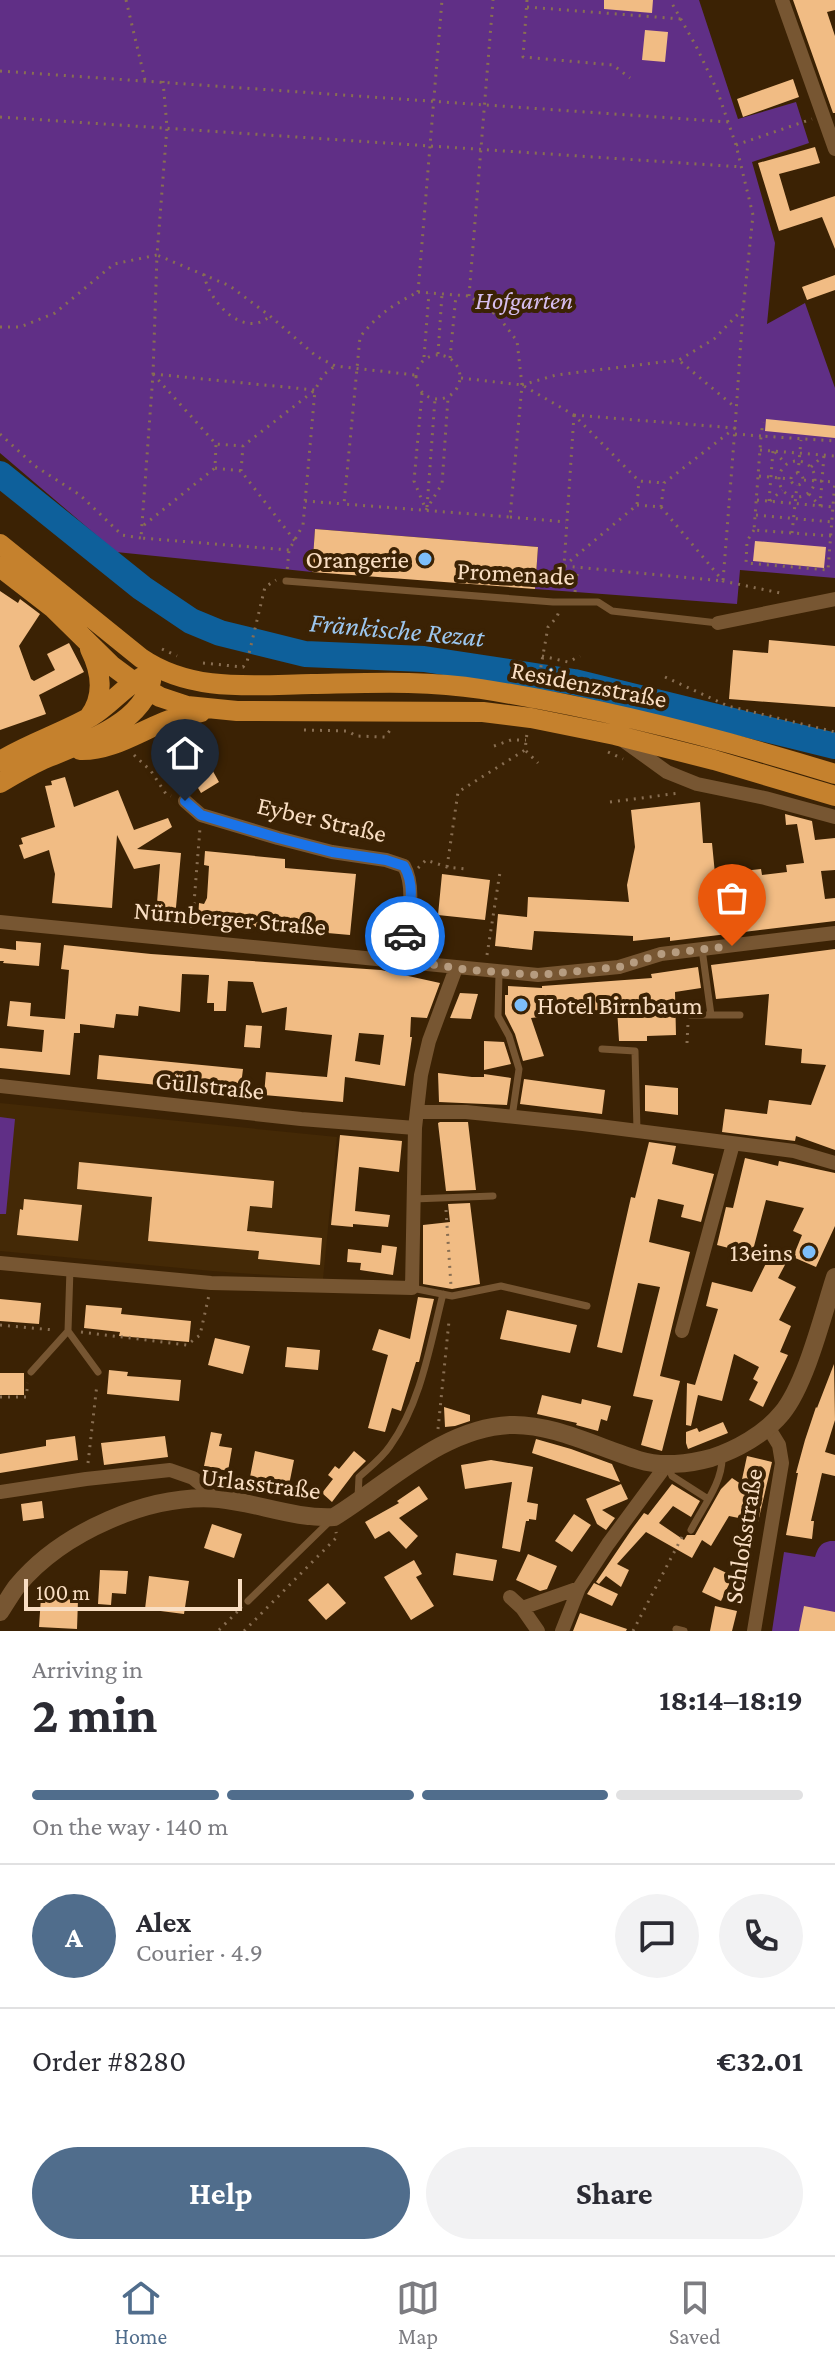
<!DOCTYPE html>
<meta charset="utf-8">
<style>
:root{--surface:#fff;--page:#f2f2f3;--text:#2b2b33;--muted:#7c7c81;--line:#e1e1e2;--accent:#506d8c}
body{margin:0;font-family:"Crimson Pro",serif;background:var(--page);color:var(--text);height:100vh;display:flex;flex-direction:column;font-size:30px;white-space:nowrap}
*{box-sizing:border-box;margin:0}
p{font-size:26px;color:var(--muted)}
.icon{flex:none;width:44px;height:44px;fill:none;stroke:currentColor;stroke-width:2;stroke-linecap:round;stroke-linejoin:round}
.map{position:relative;height:1631px;overflow:hidden}
.drawer{display:flex;flex-direction:column;background:var(--surface);flex:1}
.drawer>*{flex:none}
.scale{position:absolute;left:24px;bottom:20px;width:218px;box-sizing:border-box;padding-left:8px;border:4px solid #f9dec3;border-top:0;font-size:22px;line-height:28px;white-space:nowrap;color:#f9dec3;-webkit-text-stroke:6px #3b2204;paint-order:stroke}
.pin{position:absolute;display:grid;place-items:center;width:68px;height:68px;color:#fff;margin:-82px -34px;border-radius:50% 50% 50% 0;rotate:-45deg;box-shadow:0 0 8px #0007}
.pin .icon{rotate:45deg}
.courier{position:absolute;display:grid;place-items:center;width:80px;height:80px;margin:-40px;border:6px solid #1a73e8;border-radius:50%;background:#fff;color:#222;box-shadow:0 2px 10px #0007}
.summary em{font-style:normal;font-weight:700}
.summary div{display:flex;flex-direction:column-reverse}
.summary{display:flex;align-items:center;justify-content:space-between;height:136px;padding:0 32px}
h1{font-size:52px;font-weight:700;line-height:60px}
.bar{display:grid;grid-template-columns:repeat(4,1fr);gap:12px 8px;align-content:center;height:96px;padding:0 32px}
.bar i{height:10px;border-radius:6px;background:var(--line)}
.bar .on{background:var(--accent)}
.bar p{grid-column:span 4}
.line{display:flex;align-items:center;gap:20px;padding:0 32px;border-top:2px solid var(--line)}
.line div{flex:1}
.round{display:grid;place-items:center;flex:none;width:84px;height:84px;border-radius:42px;background:var(--page)}
.action{display:flex;gap:16px;margin-top:auto;padding:16px 32px}
.action a{flex:1;height:92px;border-radius:48px;background:var(--accent);color:#fff;font-size:32px;font-weight:700;line-height:92px;text-align:center}
.action a+a{background:var(--page);color:var(--text)}
.tab-bar{display:flex;justify-content:space-around;align-items:center;height:112px;border-top:2px solid var(--line);background:var(--surface);font-size:22px;color:var(--muted)}
.tab-bar a{display:grid;justify-items:center;gap:4px}
.tab-bar .on{color:var(--accent)}
.map>svg:first-child{display:block}
.built{fill:#442906}
.green{fill:#602f86}
.lines{fill:none;stroke-linecap:round;stroke-linejoin:round}
.river{stroke:#0e609b;stroke-width:26}
.building{fill:#f1bc84;fill-rule:evenodd}
.path{stroke:#886e52;stroke-width:3;stroke-dasharray:2 6;stroke-linecap:butt}
.service{stroke:#775632;stroke-width:7}
.minor{stroke:#775632;stroke-width:14}
.tertiary{stroke:#775632;stroke-width:18}
.primary{stroke:#c5812d;stroke-width:20}
.done{stroke:#b69c80;stroke-width:8;stroke-dasharray:0 14.4}
.route{stroke:#1a73e8;stroke-width:10}
.poi-dot{fill:#7dbef9;stroke:#3b2204;stroke-width:3}
.labels{text-anchor:middle;stroke-width:8;stroke-linejoin:round;paint-order:stroke}
.park-label{font-size:26px;font-style:italic;fill:#d6beee;stroke:#3b2204}
.poi-label{font-size:26px;fill:#f9dec3;stroke:#3b2204;text-anchor:end}
.street-label{font-size:26px;fill:#f9dec3;stroke:#3b2204}
.water-label{font-size:28px;font-style:italic;fill:#9cc6ee;stroke:#3b2204}
</style>
<div class="map">
<svg width="835" height="1631" viewBox="0 0 835 1631">
<rect width="100%" height="100%" fill="#3b2204"/>
<path class="built" d="M 0,1103 L 337,1137 L 323,1279 L 212,1271 L 0,1251 Z"/>
<path class="green" d="M 0,0 L 699,0 L 738,119 L 796,102 L 809,143 L 752,162 L 775,243 L 767,324 L 805,303 L 835,388 L 835,578 L 740,570 L 737,604 L 535,589 L 538,547 L 315,529 L 312,572 L 116,552 L 0,453 Z
M 0,1117 L 15,1119 L 6,1214 L 0,1214 Z
M 830,1541 L 835,1541 L 835,1631 L 772,1631 L 784,1552 L 815,1557 C 818,1548 820,1543 830,1541 Z"/>
<g class="lines">
<path class="river" d="M 0,474 L 142,588 L 191,621 L 220,633 L 305,654 L 424,659 L 574,682 L 835,746"/>
</g>
<path class="building" d="M 604,0 L 653,0 L 652,13 L 604,9 Z
M 793,0 L 835,0 L 835,10 L 827,12 L 835,36 L 835,113 L 833,113 Z
M 645,30 L 668,32 L 665,62 L 642,60 Z
M 793,79 L 799,97 L 743,117 L 737,99 Z
M 815,147 L 820,163 L 779,174 L 790,211 L 835,196 L 835,249 L 822,217 L 779,231 L 758,163 Z
M 835,275 L 835,290 L 807,300 L 802,287 Z
M 766,419 L 835,426 L 835,438 L 765,431 Z
M 315,529 L 538,547 L 535,589 L 312,572 Z
M 755,541 L 826,547 L 824,568 L 753,561 Z
M 0,591 L 18,603 L 20,599 L 40,614 L 19,646 L 31,679 L 34,681 L 55,670 L 47,654 L 69,643 L 84,672 L 39,695 L 46,714 L 0,730 Z
M 769,640 L 835,646 L 835,707 L 729,699 L 733,650 L 768,653 Z
M 200,748 L 219,782 L 201,793 L 181,759 Z
M 65,777 L 74,807 L 118,790 L 134,830 L 168,818 L 172,827 L 137,849 L 181,853 L 175,918 L 156,916 L 160,864 L 134,869 L 117,835 L 112,908 L 52,903 L 55,874 L 49,850 L 24,859 L 19,845 L 23,844 L 21,838 L 55,827 L 45,786 L 52,785 L 51,781 Z
M 700,802 L 703,843 L 712,843 L 715,874 L 761,869 L 762,875 L 787,872 L 786,865 L 804,863 L 797,824 L 786,825 L 785,814 L 812,821 L 815,840 L 835,838 L 835,870 L 821,871 L 825,899 L 835,898 L 835,921 L 670,941 L 670,937 L 633,941 L 633,936 L 534,931 L 532,950 L 495,946 L 498,914 L 527,917 L 528,897 L 629,902 L 627,885 L 635,847 L 631,810 Z
M 205,851 L 285,859 L 285,868 L 356,874 L 350,935 L 203,922 L 203,919 L 198,919 L 199,903 L 204,904 L 207,898 L 209,866 L 204,865 Z
M 442,874 L 490,880 L 485,920 L 438,915 Z
M 16,941 L 41,943 L 39,966 L 3,963 L 4,961 L 0,961 L 0,948 L 16,950 Z
M 64,945 L 151,954 L 381,970 L 440,983 L 427,1018 L 411,1017 L 410,1037 L 412,1037 L 405,1086 L 345,1077 L 343,1102 L 264,1095 L 266,1072 L 327,1077 L 332,1035 L 285,1030 L 287,1007 L 262,1013 L 253,982 L 228,981 L 226,1011 L 214,1011 L 214,1003 L 207,1003 L 209,975 L 182,974 L 180,1012 L 139,1006 L 138,1016 L 116,1014 L 114,1028 L 80,1024 L 80,1033 L 74,1033 L 70,1075 L 0,1068 L 0,1048 L 42,1052 L 44,1030 L 7,1026 L 10,1001 L 31,1003 L 30,1016 L 65,1019 L 69,970 L 61,969 ZM 359,1033 L 384,1035 L 380,1065 L 355,1061 Z
M 835,949 L 835,1150 L 796,1136 L 795,1141 L 722,1132 L 725,1109 L 767,1114 L 769,1100 L 811,1105 L 826,1065 L 801,1063 L 802,1049 L 765,1045 L 769,994 L 716,999 L 711,965 Z
M 698,967 L 701,988 L 675,992 L 676,1035 L 647,1036 L 647,1041 L 619,1041 L 617,1008 L 531,1018 L 544,1056 L 523,1061 L 515,1034 L 505,1014 L 505,995 L 508,995 L 508,986 L 542,988 L 542,986 L 652,978 L 651,974 Z
M 460,993 L 478,994 L 471,1019 L 450,1018 Z
M 246,1025 L 262,1026 L 260,1048 L 244,1047 Z
M 484,1041 L 504,1042 L 511,1064 L 484,1070 Z
M 99,1055 L 243,1069 L 240,1093 L 97,1079 Z
M 438,1073 L 472,1077 L 484,1077 L 484,1074 L 511,1078 L 507,1105 L 439,1102 Z
M 524,1079 L 605,1090 L 602,1114 L 520,1104 Z
M 645,1085 L 678,1088 L 678,1115 L 645,1111 Z
M 440,1122 L 468,1122 L 476,1190 L 446,1191 L 438,1123 Z
M 340,1135 L 402,1141 L 399,1172 L 359,1167 L 355,1211 L 390,1215 L 388,1227 L 353,1224 L 353,1227 L 331,1225 Z
M 649,1142 L 676,1146 L 672,1164 L 714,1174 L 701,1222 L 681,1217 L 684,1205 L 658,1199 L 649,1242 L 690,1252 L 660,1376 L 680,1381 L 662,1451 L 641,1445 L 653,1400 L 633,1396 L 660,1287 L 638,1283 L 622,1353 L 597,1347 L 631,1197 L 635,1198 Z
M 745,1158 L 778,1166 L 779,1161 L 835,1173 L 835,1226 L 816,1267 L 793,1257 L 802,1235 L 793,1231 L 804,1208 L 766,1200 L 752,1254 L 717,1245 L 726,1207 L 733,1208 Z
M 79,1162 L 274,1181 L 272,1208 L 250,1206 L 247,1231 L 322,1238 L 320,1265 L 258,1259 L 259,1251 L 148,1241 L 152,1197 L 77,1189 Z
M 24,1199 L 82,1205 L 78,1241 L 17,1235 L 20,1209 L 23,1210 Z
M 470,1203 L 480,1284 L 452,1289 L 423,1284 L 423,1225 L 450,1222 L 448,1204 Z
M 382,1245 L 397,1247 L 393,1275 L 360,1270 L 361,1263 L 347,1262 L 348,1249 L 381,1253 Z
M 771,1253 L 787,1261 L 778,1278 L 796,1287 L 779,1320 L 791,1326 L 780,1352 L 788,1355 L 772,1388 L 763,1407 L 749,1400 L 758,1382 L 753,1379 L 759,1367 L 734,1354 L 722,1401 L 698,1395 L 691,1426 L 686,1425 L 687,1383 L 695,1385 L 718,1309 L 706,1306 L 712,1282 L 752,1292 Z
M 418,1297 L 434,1299 L 419,1362 L 416,1362 L 401,1411 L 392,1408 L 385,1432 L 368,1428 L 388,1355 L 372,1350 L 379,1329 L 410,1339 Z
M 0,1299 L 41,1303 L 39,1324 L 0,1321 Z
M 86,1305 L 122,1308 L 121,1314 L 191,1321 L 189,1342 L 119,1336 L 120,1332 L 84,1328 Z
M 507,1310 L 577,1325 L 570,1353 L 500,1339 Z
M 215,1338 L 250,1346 L 243,1374 L 208,1365 Z
M 287,1347 L 320,1350 L 318,1370 L 285,1367 Z
M 834,1364 L 835,1420 L 825,1452 L 835,1455 L 835,1476 L 822,1473 L 811,1521 L 814,1521 L 812,1539 L 786,1535 L 798,1473 L 796,1473 L 805,1440 L 816,1407 L 817,1408 Z
M 109,1370 L 128,1372 L 127,1376 L 181,1380 L 179,1401 L 107,1394 Z
M 0,1373 L 24,1373 L 24,1395 L 0,1395 Z
M 542,1395 L 581,1404 L 582,1399 L 611,1406 L 607,1421 L 601,1419 L 598,1431 L 576,1425 L 577,1423 L 537,1414 Z
M 444,1407 L 470,1415 L 470,1421 L 455,1426 L 445,1427 Z
M 723,1422 L 728,1433 L 688,1449 L 686,1443 L 686,1432 L 697,1428 L 699,1432 Z
M 211,1432 L 222,1434 L 219,1446 L 232,1448 L 228,1471 L 204,1466 Z
M 75,1436 L 78,1460 L 0,1473 L 0,1454 L 46,1446 L 46,1440 Z
M 165,1436 L 168,1457 L 104,1465 L 101,1443 Z
M 536,1439 L 571,1449 L 612,1464 L 620,1482 L 532,1453 Z
M 255,1451 L 294,1460 L 289,1485 L 250,1477 Z
M 354,1451 L 366,1461 L 354,1473 L 332,1502 L 322,1493 L 333,1479 L 328,1475 L 335,1466 L 339,1469 Z
M 747,1456 L 772,1462 L 758,1522 L 729,1516 L 711,1546 L 702,1540 L 692,1558 L 646,1532 L 617,1564 L 629,1570 L 621,1587 L 606,1576 L 599,1584 L 596,1582 L 632,1529 L 644,1513 L 648,1515 L 672,1484 L 700,1501 L 691,1517 L 673,1506 L 659,1523 L 684,1540 L 687,1535 L 695,1535 L 721,1489 L 732,1478 L 741,1484 Z
M 491,1460 L 533,1467 L 527,1502 L 538,1504 L 536,1520 L 529,1519 L 529,1521 L 526,1521 L 520,1552 L 502,1548 L 512,1482 L 465,1489 L 461,1465 Z
M 621,1484 L 628,1499 L 602,1510 L 615,1518 L 606,1530 L 597,1524 L 586,1499 Z
M 419,1486 L 428,1499 L 399,1518 L 418,1536 L 406,1549 L 389,1531 L 375,1539 L 365,1522 L 399,1503 L 397,1501 Z
M 42,1501 L 44,1518 L 23,1521 L 21,1504 Z
M 574,1514 L 591,1525 L 572,1552 L 555,1541 Z
M 212,1524 L 242,1534 L 234,1558 L 204,1548 Z
M 456,1553 L 497,1560 L 493,1581 L 453,1575 Z
M 528,1554 L 557,1566 L 547,1589 L 540,1591 L 516,1580 Z
M 414,1560 L 422,1574 L 416,1577 L 434,1606 L 411,1620 L 384,1577 Z
M 714,1567 L 733,1576 L 721,1601 L 702,1592 Z
M 100,1570 L 128,1571 L 126,1594 L 112,1593 L 111,1605 L 98,1604 Z
M 149,1576 L 189,1581 L 184,1614 L 145,1609 Z
M 328,1583 L 346,1603 L 326,1620 L 308,1600 Z
M 594,1583 L 618,1594 L 612,1606 L 587,1594 Z
M 41,1597 L 78,1600 L 77,1629 L 39,1627 Z
M 715,1606 L 737,1611 L 732,1631 L 710,1631 Z
M 804,1606 L 835,1612 L 835,1631 L 799,1631 Z
M 580,1613 L 627,1629 L 626,1631 L 573,1631 Z"/>
<g class="lines">
<path class="path" d="M 126,0 L 145,80
M 527,0 L 523,57 L 613,65 L 630,78
M 527,7 L 681,19
M 0,71 L 729,122
M 163,81 L 167,127 L 157,255 L 230,286 L 270,316 L 316,356 L 335,366 L 415,375
M 0,117 L 742,167
M 736,145 L 812,119
M 204,274 C 208,301 244,340 270,316
M 418,292 L 469,296 L 498,316 L 517,341 L 522,385 L 510,517 L 344,504 L 360,337 C 378,314 393,305 418,292 Z
M 418,292 L 442,0
M 469,296 L 493,0
M 0,327 L 20,327 L 55,313 L 114,264 L 157,255 L 153,374 L 141,538 L 289,550
M 438,354 L 442,294
M416 377a22 22 0 1 1 44 0a22 22 0 1 1-44 0Z
M 424,357 L 429,293
M 450,358 L 456,295
M 681,362 L 736,408
M 153,374 L 315,390 L 303,525 L 289,550 L 287,572
M 153,374 L 216,444 L 243,446
M 461,378 L 522,385 L 574,415 L 639,481 L 664,483
M 522,385 L 556,375 L 679,360 L 714,339 L 742,310
M 422,393 L 414,481 L 426,510
M 574,415 L 735,428 L 723,581 L 564,566 Z
M 0,434 L 35,466 L 80,495 L 122,535 L 141,538
M 735,434 L 761,436 L 763,422
M 760,450 L 835,456
M 775,452 L 786,464
M779 479a18 18 0 1 1 36 0a18 18 0 1 1-36 0Z
M 811,467 L 823,456
M 215,468 L 241,471 L 295,541
M 241,471 L 243,446 L 315,390 L 323,375 L 335,366
M791 479a6 6 0 1 1 12 0a6 6 0 1 1-12 0Z
M 798,473 L 801,440
M 759,476 L 791,479
M 804,480 L 835,482
M 809,494 L 820,506
M 757,500 L 833,507
M 305,501 L 344,504
M 769,501 L 773,451
M 770,501 L 782,490
M 637,505 L 661,507 L 723,581 L 785,594
M 820,506 L 824,455
M 427,507 L 435,399
M 661,507 L 664,483 L 735,428 L 743,310 L 753,215 L 736,145 L 717,90 L 696,46 L 670,0
M 426,510 L 442,484 L 448,398
M 756,515 L 832,522
M 510,517 L 566,522
M 144,525 L 215,468 L 216,444
M 754,530 L 747,541 L 746,563 L 828,570 L 835,480
M 792,533 L 797,485
M 831,536 L 754,530 L 761,436 L 835,441
M 564,566 L 637,505 L 639,481
M 575,592 L 578,568
M 162,649 L 177,656
M 542,656 L 568,662 L 580,656
M 203,663 L 243,667 L 247,662 L 265,587 L 276,580
M 665,677 L 728,706 L 835,732
M 538,683 L 548,627 L 557,617 L 559,611
M 304,730 L 348,731 L 356,736 L 385,737 L 391,729
M 176,736 L 175,753 L 187,773 L 186,789
M 494,746 L 511,740 L 526,740
M 526,751 L 538,763
M 608,752 L 623,759
M 134,755 L 151,771 L 166,794 L 171,796
M 610,802 L 680,793
M 447,867 L 458,792 L 525,750 L 527,733
M 418,868 L 426,860 L 447,867 L 465,869
M 192,928 L 200,828
M 487,955 L 500,872
M 687,1043 L 688,1023
M 446,1210 L 451,1286
M 0,1325 L 54,1330
M 81,1332 L 187,1345 L 200,1335 L 209,1295
M 0,1397 L 26,1397 L 28,1383
M 438,1429 L 449,1321
M 88,1463 L 97,1384
M 219,1630 L 242,1607
M 244,1631 L 337,1537 L 336,1532
M 633,1631 L 682,1537"/>
<path class="service" d="M 286,581 L 553,602 L 598,602 L 612,611 L 718,623
M 702,949 L 711,1015
M 499,973 L 498,1016 L 509,1036 L 519,1069 L 512,1117
M 690,1015 L 740,1015
M 602,1049 L 635,1051 L 637,1131
M 413,1199 L 493,1196
M 412,1288 L 452,1296 L 501,1286 L 587,1306
M 68,1331 L 98,1372
M 31,1372 L 68,1331 L 70,1269
M 668,1466 L 672,1476 L 708,1499
M 358,1497 L 359,1477 C 370,1467 382,1458 390,1446 C 421,1403 430,1345 443,1294
M 691,1530 C 702,1508 723,1482 722,1457
M 248,1601 L 330,1521
M 676,1629 L 684,1631"/>
<path class="minor" d="M 782,0 L 835,149
M 718,623 L 835,599
M 624,741 L 667,772 L 697,784 L 765,798 L 835,817
M 185,801 L 201,815 L 278,838 L 332,852 L 386,860 L 404,866 C 418,891 405,932 401,960
M 0,922 L 538,975 L 619,967 L 661,954 L 835,933
M 0,1086 L 301,1119 L 415,1128
M 418,1112 L 466,1112 L 583,1124 L 794,1151 L 835,1163
M 0,1263 L 211,1283 L 412,1288 L 415,1128 L 421,1075 L 429,1041 L 456,968
M 682,1331 L 733,1144
M 0,1492 L 86,1479 L 170,1470 L 193,1478 L 219,1499
M 510,1597 L 522,1608 L 538,1631
M 522,1608 L 579,1588
M 562,1631 L 579,1588 L 608,1544 L 667,1464
M 754,1631 L 782,1463 L 779,1445 L 768,1427"/>
<path class="tertiary" d="M 0,1612 C 6,1603 11,1594 17,1586 C 62,1532 150,1493 219,1499 C 258,1503 295,1519 334,1517 C 389,1483 443,1428 510,1425 C 552,1423 599,1448 639,1460 C 661,1467 689,1464 711,1458 C 736,1450 765,1434 782,1413 C 806,1384 823,1314 835,1277"/>
<path class="primary" d="M 0,544 L 141,658 C 192,693 253,685 312,684 C 368,683 425,680 481,689 C 601,708 719,738 835,774
M 0,567 L 53,608 L 111,665 L 134,682 L 160,697 L 187,706 L 237,711 L 483,712 L 531,718 L 615,735 L 714,760 L 835,796
M 89,717 C 105,696 101,671 90,649
M 80,750 C 110,751 137,733 164,722 C 176,717 188,714 201,712
M 0,761 C 30,743 62,733 92,716 C 110,705 124,687 142,677
M 0,783 C 15,774 29,766 44,759 C 80,744 143,724 151,681"/>
</g>
<g class="lines">
<path class="done" d="M 405,936 L 401,960 L 470,970 L 538,975 L 619,967 L 661,954 L 732,946"/>
<path class="route" d="M 185,801 L 201,815 L 278,838 L 332,852 L 386,860 L 404,866 C 417,888 408,912 405,936"/>
</g>
<g class="poi-dot">
<circle cx="425" cy="559" r="8"/>
<circle cx="521" cy="1005" r="8"/>
<circle cx="809" cy="1252" r="8"/>
</g>
<g class="labels">
<g class="park-label">
<text x="524" y="309">Hofgarten</text>
</g>
<g class="poi-label">
<text x="409" y="568">Orangerie</text>
<text x="537" y="1014" text-anchor="start">Hotel Birnbaum</text>
<text x="793" y="1261">13eins</text>
</g>
<g class="street-label">
<text transform="translate(516 573) rotate(3)" y="9">Promenade</text>
<text transform="translate(589 684) rotate(11)" y="9">Residenzstraße</text>
<text transform="translate(322 819) rotate(13)" y="9">Eyber Straße</text>
<text transform="translate(230 918) rotate(5)" y="9">Nürnberger Straße</text>
<text transform="translate(210 1085) rotate(6)" y="9">Güllstraße</text>
<text transform="translate(261 1483) rotate(7)" y="9">Urlasstraße</text>
<text transform="translate(743 1536) rotate(-81)" y="9">Schloßstraße</text>
</g>
<g class="water-label">
<text transform="translate(397 629) rotate(5)" y="10">Fränkische Rezat</text>
</g>
</g>
</svg>
<div class="scale">100 m</div>
<div class="pin" style="left:732px;top:946px;background:#ea580c"><svg class="icon" aria-label="bag" viewBox="0 0 24 24"><path d="M5 8h14l-1 12H6zM9 8a3 3 0 0 1 6 0"/></svg></div>
<div class="pin" style="left:185px;top:801px;background:#1f2937"><svg class="icon" aria-label="home" viewBox="0 0 24 24"><path d="M3 11l9-7 9 7M6 9v11h12V9"/></svg></div>
<div class="courier" style="left:405px;top:936px"><svg class="icon" aria-label="car" viewBox="0 0 24 24"><path d="M5 17H2v-5l4-1 3-4h7l3 4 3 1v5h-3M9 17h6M6 11h13"/><circle cx="7" cy="17" r="2"/><circle cx="17" cy="17" r="2"/></svg></div>
</div>
<section class="drawer">
<div class="summary"><div><h1>2 min</h1><p>Arriving in</p></div><em>18:14–18:19</em></div>
<div class="bar"><i class="on"></i><i class="on"></i><i class="on"></i><i></i><p>On the way · 140 m</p></div>
<div class="line" style="height:144px"><b class="round" style="background:var(--accent);color:#fff">A</b><div><b>Alex</b><p>Courier · 4.9</p></div><a class="round"><svg class="icon" aria-label="chat" viewBox="0 0 24 24"><path d="M4 5h16v11H9l-5 4z"/></svg></a><a class="round"><svg class="icon" aria-label="phone" viewBox="0 0 24 24"><path d="M5 4h4l2 5-3 2q2 4 5 5l2-3 5 2v4C11 20 4 13 5 4z"/></svg></a></div>
<div class="line" style="height:104px"><div>Order #8280</div><b>€32.01</b></div>
<div class="action"><a>Help</a><a>Share</a></div>
</section>
<nav class="tab-bar">
<a class="on"><svg class="icon" aria-label="home" viewBox="0 0 24 24"><path d="M3 11l9-7 9 7M6 9v11h12V9"/></svg>Home</a>
<a><svg class="icon" aria-label="map" viewBox="0 0 24 24"><path d="M3 6l6-2 6 2 6-2v14l-6 2-6-2-6 2zM9 4v14M15 6v14"/></svg>Map</a>
<a><svg class="icon" aria-label="saved" viewBox="0 0 24 24"><path d="M7 4h10v16l-5-4-5 4z"/></svg>Saved</a>
</nav>
